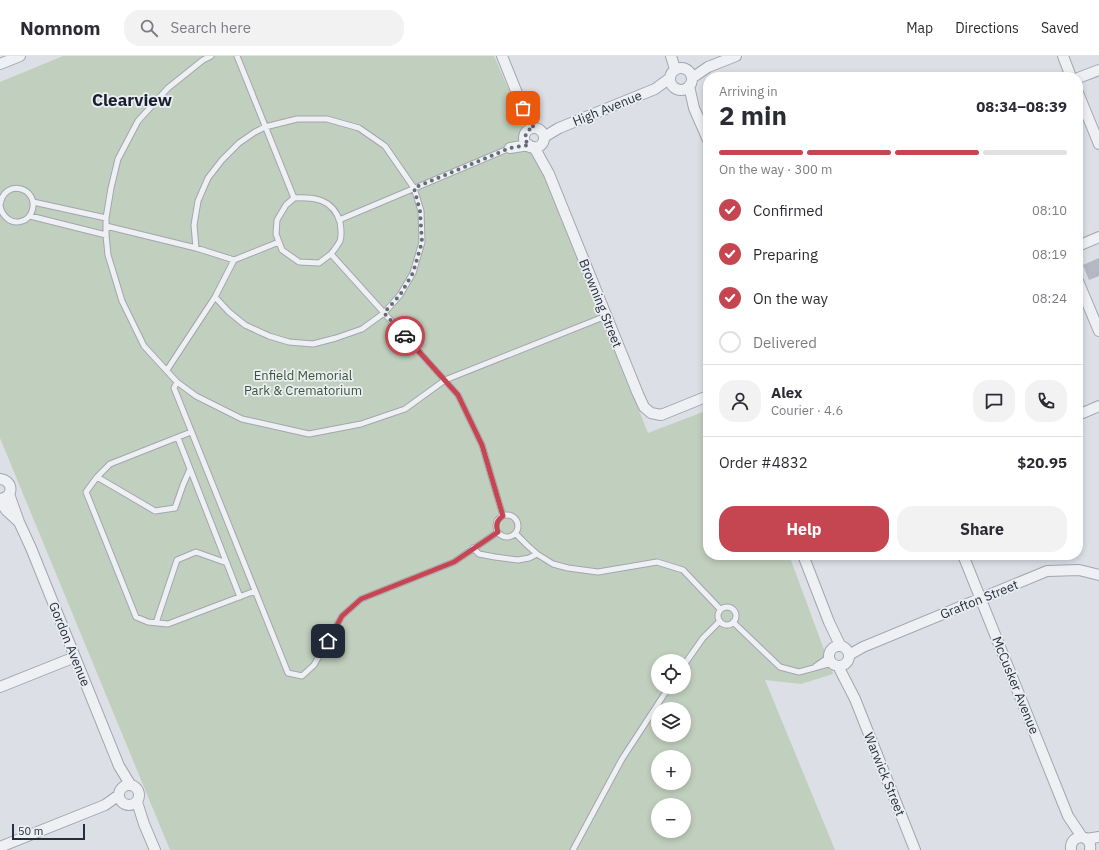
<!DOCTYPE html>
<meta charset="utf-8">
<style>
:root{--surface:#fff;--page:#f2f2f3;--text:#2b2b33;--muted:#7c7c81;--line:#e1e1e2;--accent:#c54650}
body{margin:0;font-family:"IBM Plex Sans",sans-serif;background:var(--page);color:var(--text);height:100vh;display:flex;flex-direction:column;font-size:15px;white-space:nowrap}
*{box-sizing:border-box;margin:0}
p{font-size:13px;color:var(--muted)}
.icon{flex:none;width:22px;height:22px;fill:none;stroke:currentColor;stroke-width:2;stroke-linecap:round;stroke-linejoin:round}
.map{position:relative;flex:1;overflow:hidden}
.details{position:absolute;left:703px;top:16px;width:380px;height:488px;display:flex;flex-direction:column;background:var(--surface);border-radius:16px;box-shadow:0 2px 6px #0003}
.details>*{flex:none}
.fabs{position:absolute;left:651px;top:598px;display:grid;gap:8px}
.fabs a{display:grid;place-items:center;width:40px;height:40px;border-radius:50%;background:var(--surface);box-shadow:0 2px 6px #0003;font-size:20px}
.scale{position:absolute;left:12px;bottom:10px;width:73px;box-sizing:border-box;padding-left:4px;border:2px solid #272d3b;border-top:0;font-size:11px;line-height:14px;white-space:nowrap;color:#272d3b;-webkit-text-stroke:3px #ebeef3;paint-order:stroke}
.pin{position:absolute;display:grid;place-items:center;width:34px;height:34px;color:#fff;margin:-17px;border-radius:8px;box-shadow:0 2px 6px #0006}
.courier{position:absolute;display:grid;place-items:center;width:40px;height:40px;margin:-20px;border:3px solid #c54650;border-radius:50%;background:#fff;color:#222;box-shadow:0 1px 5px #0007}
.head em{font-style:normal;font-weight:800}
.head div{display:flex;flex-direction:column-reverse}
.head{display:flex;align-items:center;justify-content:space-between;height:68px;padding:0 16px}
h1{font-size:26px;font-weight:800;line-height:30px}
.bar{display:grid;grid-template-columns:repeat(4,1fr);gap:6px 4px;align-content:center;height:48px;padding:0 16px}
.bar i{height:5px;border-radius:3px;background:var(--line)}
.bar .selected{background:var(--accent)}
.bar p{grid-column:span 4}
.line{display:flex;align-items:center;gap:10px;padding:0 16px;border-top:1px solid var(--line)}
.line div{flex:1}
.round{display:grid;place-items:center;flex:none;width:42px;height:42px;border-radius:16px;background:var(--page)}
ol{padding:0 16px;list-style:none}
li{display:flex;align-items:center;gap:12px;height:44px}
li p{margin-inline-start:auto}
li .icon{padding:4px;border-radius:50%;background:var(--accent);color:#fff;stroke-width:4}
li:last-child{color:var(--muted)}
li i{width:22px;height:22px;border:2px solid var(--line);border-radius:50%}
.button{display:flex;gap:8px;margin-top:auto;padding:8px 16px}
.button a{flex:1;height:46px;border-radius:16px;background:var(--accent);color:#fff;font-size:16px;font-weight:800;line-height:46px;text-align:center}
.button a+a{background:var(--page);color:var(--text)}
header{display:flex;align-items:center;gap:24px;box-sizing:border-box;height:56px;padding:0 20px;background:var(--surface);border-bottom:1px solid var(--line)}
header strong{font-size:19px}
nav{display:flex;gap:22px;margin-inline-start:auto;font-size:14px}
.search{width:280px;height:36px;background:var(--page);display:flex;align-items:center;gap:10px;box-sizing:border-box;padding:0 14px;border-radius:16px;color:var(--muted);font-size:15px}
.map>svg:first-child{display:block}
.green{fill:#c1cfbe;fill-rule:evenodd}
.building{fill:#b4b8c2}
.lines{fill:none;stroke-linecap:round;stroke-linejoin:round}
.service-casing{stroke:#a2a6af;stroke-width:7}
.minor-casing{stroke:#a2a6af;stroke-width:12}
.service{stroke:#eef0f4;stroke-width:5}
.minor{stroke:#eef0f4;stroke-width:10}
.done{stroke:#666b76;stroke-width:4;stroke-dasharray:0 7.2}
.route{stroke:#c54650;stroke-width:5}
.labels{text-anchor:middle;stroke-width:3.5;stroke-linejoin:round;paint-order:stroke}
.street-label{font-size:13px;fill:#272d3b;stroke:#ebeef3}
.park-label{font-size:13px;fill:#395635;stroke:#ebeef3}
.district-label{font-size:17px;font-weight:bold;fill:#191e2b;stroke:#ebeef3}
</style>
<header>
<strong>Nomnom</strong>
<div class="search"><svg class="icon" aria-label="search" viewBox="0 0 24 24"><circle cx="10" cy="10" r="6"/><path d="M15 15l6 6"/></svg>Search here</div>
<nav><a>Map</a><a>Directions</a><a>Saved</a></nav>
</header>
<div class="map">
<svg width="1099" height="794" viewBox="0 0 1099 794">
<rect width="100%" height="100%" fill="#dcdfe5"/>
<path class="green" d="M 63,0 L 494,0 L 522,64 L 524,90 L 542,109 L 648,377 L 708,354 L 708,499 L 789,499 L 833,618 L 801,628 L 765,624 L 835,794 L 170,794 L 0,382 L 0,26 ZM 658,605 L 684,605 L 684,631 L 658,631 ZM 658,653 L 684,653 L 684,679 L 658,679 ZM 658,701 L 684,701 L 684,727 L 658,727 ZM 658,749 L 684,749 L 684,775 L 658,775 Z"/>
<path class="building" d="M 1099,202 L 1099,220 L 1089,224 L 1083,209 Z"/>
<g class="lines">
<defs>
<path id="service" d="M 211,0 L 203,4 L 168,32 L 138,65 L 118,103 L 111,132 L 106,162 L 106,179 L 108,199 L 122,245 L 144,290 L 177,326 L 196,340 L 242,363 L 309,378 L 361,368 L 405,353 L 445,324 L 606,260
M 237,0 L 294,142
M 33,146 L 106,162
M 0,149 C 4,121 40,132 32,155 C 31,159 27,164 22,165 C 11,169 2,160 0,150
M 30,160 L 106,179
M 339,164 L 510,92
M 106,170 L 196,192 L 234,204 L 215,241 L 167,314
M 196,192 L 194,169 L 198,145 L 208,122 L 222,104 L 239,87 L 255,76 L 265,71 L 297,63 L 327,63 L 359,72 L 385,90 L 414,132 L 421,155 L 422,186 L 413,217 L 400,239 L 384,257 L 362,273 L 336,282 L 313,288 L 289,286 L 269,280 L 245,269 L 229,256 L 215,241
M 331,198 C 334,194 338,189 340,185 C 342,179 341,172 340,166 C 333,143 315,141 294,142 L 286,149 L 277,164 L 276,178 L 282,194 L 299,206 L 319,207 L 331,198 L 458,339 L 482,389 L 503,460
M 234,204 L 279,186
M 177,326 L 174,332 L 288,617 L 302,620 L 314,609 L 342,560 L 361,543 L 454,506 L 498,476
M 191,376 L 110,408 L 97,421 L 86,436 L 136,561 L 148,566 L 168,568 L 255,535
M 178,382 L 240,541
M 97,421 L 155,455 L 175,452 L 183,429 L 190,413
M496 470a11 11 0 1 1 22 0a11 11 0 1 1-22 0Z
M 516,478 L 527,489 L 537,498 L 553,508 L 568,512 L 598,516 L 657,506 L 683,514 L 720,553
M 473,492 L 479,498 L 495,501 L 518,504 L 529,502 L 537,498
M718 560a9 9 0 1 1 18 0a9 9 0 1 1-18 0Z
M 733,566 L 780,611 L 799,616 L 832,607
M 156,567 L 177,504 L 196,496 L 227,507
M 684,609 L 703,582 L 720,565
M 816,610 L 829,601
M 573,794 L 622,703 L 669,631"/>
<path id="minor" d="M 502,0 L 523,52 L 534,72
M 671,0 L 675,13
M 1063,0 L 1071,21
M 0,8 L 20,0
M670 23a11 11 0 1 1 22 0a11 11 0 1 1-22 0Z
M 692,22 L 708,11 L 736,0
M 1078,22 L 1099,14
M 689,30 L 694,52 L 708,84
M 1078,37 L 1099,88
M524 82a10 10 0 1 1 20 0a10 10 0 1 1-20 0Z
M 544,81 L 559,72 L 655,33 L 670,22
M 534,91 L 549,118 L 638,338 L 644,351 L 651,357 L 661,359 L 708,340
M 510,92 L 529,89
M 1078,190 L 1099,181
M 1078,225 L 1099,275
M 1078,359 L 1099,350
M 0,423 C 14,425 14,441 0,443
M 9,438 L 19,466 L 31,492 L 119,710 L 130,728
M 0,445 L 6,454 L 18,465
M 803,499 L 829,566 L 840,589
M 963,499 L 1068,760 L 1082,781
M829 600a10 10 0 1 1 20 0a10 10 0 1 1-20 0Z
M 849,599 L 863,591 L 1047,515 L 1079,514 L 1099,519
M 838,610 L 855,643 L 915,794
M 0,631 L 75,601
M119 739a10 10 0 1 1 20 0a10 10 0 1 1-20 0Z
M 137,746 L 144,768 L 155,794
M 1086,783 L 1099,781
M 0,791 L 105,749 L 119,739
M 1071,794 C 1069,777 1093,777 1090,794"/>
</defs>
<use href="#service" class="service-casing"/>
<use href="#minor" class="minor-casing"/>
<use href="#service" class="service"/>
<use href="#minor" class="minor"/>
</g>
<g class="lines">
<path class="done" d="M 405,280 L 384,257 L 400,239 L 413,217 L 422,186 L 420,155 L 414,132 L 510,92 L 529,89 L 525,84 L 526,77 L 531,72 L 534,72 L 523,52"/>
<path class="route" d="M 328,585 L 342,560 L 361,543 L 454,506 L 498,476 C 495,469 497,464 503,460 L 482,389 L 458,339 L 405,280"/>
</g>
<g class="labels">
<g class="street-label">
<text transform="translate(607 52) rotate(-22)" y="5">High Avenue</text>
<text transform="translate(601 247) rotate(68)" y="5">Browning Street</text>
<text transform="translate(979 543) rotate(-22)" y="5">Grafton Street</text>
<text transform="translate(70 588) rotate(68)" y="5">Gordon Avenue</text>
<text transform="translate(1016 629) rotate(68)" y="5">McCusker Avenue</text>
<text transform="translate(885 718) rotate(68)" y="5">Warwick Street</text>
</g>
<g class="park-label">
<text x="303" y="324">Enfield Memorial<tspan x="303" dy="15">Park &amp; Crematorium</tspan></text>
</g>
<g class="district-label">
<text x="132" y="50">Clearview</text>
</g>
</g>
</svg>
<div class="fabs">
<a><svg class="icon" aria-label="locate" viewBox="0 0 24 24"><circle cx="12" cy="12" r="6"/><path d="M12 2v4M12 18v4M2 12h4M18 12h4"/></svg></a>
<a><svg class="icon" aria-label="layers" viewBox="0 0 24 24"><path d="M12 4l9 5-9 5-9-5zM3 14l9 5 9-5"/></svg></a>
<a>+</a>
<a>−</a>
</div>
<div class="scale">50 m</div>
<div class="pin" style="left:523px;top:52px;background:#ea580c"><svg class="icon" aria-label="bag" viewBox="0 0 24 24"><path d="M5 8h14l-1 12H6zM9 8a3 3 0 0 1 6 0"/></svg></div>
<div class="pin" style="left:328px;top:585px;background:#1f2937"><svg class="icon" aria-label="home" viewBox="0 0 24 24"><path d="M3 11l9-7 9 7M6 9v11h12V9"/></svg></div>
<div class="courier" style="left:405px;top:280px"><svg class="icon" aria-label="car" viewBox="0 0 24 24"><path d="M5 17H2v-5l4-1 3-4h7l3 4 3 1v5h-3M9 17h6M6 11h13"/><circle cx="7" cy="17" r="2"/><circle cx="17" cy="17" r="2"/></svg></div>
<section class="details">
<div class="head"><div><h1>2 min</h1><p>Arriving in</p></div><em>08:34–08:39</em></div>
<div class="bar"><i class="selected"></i><i class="selected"></i><i class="selected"></i><i></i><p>On the way · 300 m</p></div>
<ol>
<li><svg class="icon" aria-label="check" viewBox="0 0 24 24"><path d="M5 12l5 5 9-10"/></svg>Confirmed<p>08:10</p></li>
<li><svg class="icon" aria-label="check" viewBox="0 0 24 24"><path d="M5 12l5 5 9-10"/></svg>Preparing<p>08:19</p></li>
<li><svg class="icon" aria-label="check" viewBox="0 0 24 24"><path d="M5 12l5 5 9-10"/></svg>On the way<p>08:24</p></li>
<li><i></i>Delivered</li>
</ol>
<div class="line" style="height:72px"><a class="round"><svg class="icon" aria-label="person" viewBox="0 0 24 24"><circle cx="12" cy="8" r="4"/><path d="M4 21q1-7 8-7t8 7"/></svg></a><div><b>Alex</b><p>Courier · 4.6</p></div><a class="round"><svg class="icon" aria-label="chat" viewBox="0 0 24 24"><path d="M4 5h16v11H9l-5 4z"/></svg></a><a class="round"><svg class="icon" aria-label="phone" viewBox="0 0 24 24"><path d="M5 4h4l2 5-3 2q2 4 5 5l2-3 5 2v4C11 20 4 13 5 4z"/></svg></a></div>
<div class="line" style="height:52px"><div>Order #4832</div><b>$20.95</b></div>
<div class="button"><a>Help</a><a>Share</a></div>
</section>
</div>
